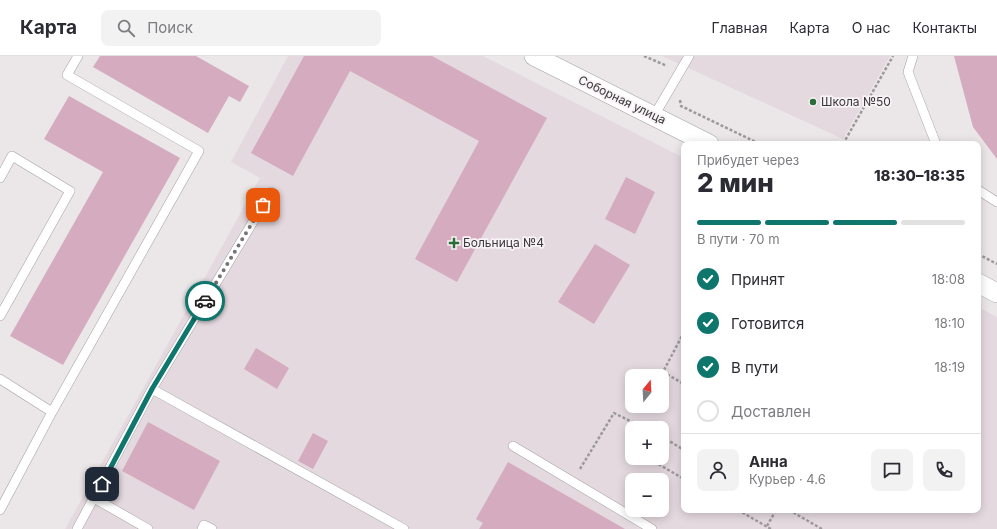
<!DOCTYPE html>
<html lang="ru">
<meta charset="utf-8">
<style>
:root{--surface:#fff;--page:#f2f2f3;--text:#2b2b33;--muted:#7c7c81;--line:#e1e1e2;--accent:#0f766e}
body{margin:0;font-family:Inter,sans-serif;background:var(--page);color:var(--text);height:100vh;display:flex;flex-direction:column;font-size:15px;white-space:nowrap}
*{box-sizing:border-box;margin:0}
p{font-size:13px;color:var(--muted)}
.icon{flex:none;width:22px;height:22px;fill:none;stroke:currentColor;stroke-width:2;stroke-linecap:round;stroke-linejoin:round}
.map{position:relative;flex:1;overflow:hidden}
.side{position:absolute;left:681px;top:85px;width:300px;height:372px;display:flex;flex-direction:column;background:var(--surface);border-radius:8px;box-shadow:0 2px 10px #0003}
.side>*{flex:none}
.needle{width:26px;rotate:18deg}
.controls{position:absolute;left:625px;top:313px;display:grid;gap:8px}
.controls a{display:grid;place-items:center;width:44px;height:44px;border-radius:8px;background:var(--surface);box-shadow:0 2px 10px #0003;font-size:20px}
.pin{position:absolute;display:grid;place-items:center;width:34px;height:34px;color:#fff;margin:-17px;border-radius:8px;box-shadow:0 2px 6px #0006}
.courier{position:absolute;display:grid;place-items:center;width:40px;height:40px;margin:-20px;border:3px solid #0f766e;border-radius:50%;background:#fff;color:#222;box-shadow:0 1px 5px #0007}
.overview em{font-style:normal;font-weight:800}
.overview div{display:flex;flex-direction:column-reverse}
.overview{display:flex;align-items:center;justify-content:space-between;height:68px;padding:0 16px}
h1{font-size:26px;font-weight:800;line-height:30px}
.bar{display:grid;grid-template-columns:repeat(4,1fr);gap:6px 4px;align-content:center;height:48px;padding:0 16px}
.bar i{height:5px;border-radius:3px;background:var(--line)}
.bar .current{background:var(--accent)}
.bar p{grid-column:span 4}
.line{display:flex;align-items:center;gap:10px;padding:0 16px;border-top:1px solid var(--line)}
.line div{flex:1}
.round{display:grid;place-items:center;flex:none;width:42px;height:42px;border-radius:8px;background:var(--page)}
ol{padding:0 16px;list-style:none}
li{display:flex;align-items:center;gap:12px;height:44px}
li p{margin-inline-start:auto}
li .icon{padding:4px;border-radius:50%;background:var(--accent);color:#fff;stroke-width:4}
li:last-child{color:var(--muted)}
li i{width:22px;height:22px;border:2px solid var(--line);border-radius:50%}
header{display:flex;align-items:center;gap:24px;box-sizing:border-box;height:56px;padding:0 20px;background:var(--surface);border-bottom:1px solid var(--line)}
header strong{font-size:19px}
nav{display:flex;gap:22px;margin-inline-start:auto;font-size:14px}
.search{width:280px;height:36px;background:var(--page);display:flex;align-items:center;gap:10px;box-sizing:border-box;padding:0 14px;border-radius:8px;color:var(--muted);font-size:15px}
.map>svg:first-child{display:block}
.built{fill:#e4d9df;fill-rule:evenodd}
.building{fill:#d5abbf}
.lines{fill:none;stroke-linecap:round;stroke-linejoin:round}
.lane-casing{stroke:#a5a1a3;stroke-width:10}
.street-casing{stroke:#a5a1a3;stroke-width:20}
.path{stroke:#9d999b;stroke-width:2.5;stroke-dasharray:3 2;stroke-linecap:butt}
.lane{stroke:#fff;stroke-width:9}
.street{stroke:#fff;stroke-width:19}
.done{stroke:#777476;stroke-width:4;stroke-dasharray:0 7.2}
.route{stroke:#0f766e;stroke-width:5}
.poi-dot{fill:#296d39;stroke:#f8f3f6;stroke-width:1.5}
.labels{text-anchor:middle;stroke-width:3.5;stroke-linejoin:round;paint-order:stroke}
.street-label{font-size:12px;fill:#393738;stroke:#f8f3f6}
.poi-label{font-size:12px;fill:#393738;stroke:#f8f3f6;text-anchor:start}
</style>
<header>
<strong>Карта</strong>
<div class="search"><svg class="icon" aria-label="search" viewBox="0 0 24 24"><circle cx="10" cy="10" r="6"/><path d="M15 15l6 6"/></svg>Поиск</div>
<nav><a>Главная</a><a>Карта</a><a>О нас</a><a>Контакты</a></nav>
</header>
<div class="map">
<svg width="997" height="473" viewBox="0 0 997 473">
<rect width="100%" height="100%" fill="#ebe6e8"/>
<path class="built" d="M 288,0 L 483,0 L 684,102 L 684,454 L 978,454 L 978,251 L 997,261 L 997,473 L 65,473 L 260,122 L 231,106 ZM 632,320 L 662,320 L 662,350 L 632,350 ZM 632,372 L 662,372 L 662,402 L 632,402 ZM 632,424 L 662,424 L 662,454 L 632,454 Z
M 662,0 L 890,0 L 843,83 Z"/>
<path class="building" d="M 100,0 L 196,0 L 249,30 L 240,46 L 229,40 L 208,77 L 93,11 Z
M 304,0 L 432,0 L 547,62 L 457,226 L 415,203 L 479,85 L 350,15 L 293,120 L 251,97 Z
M 954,0 L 997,0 L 997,103 L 973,71 Z
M 69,40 L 180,102 L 63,309 L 10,280 L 103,116 L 44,83 Z
M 626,121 L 655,136 L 635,178 L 605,163 Z
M 595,188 L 630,209 L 594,268 L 558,246 Z
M 256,292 L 289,312 L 277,333 L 244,313 Z
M 148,366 L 220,405 L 194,454 L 122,415 Z
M 313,377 L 328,385 L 313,413 L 298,405 Z
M 508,406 L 625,473 L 479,473 L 483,467 L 476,463 Z"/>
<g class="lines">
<defs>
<path id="lane" d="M 913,0 L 908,16 L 936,88
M 654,60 L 689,0
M 0,122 L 12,100 L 70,135 L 0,260
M 978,134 L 997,146
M 0,323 L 52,356
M 152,333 L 404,473
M 513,390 L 652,473
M 94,442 L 148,473
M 0,454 L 52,356 L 199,95 L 67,19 L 78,0
M 77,473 L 152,333 L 271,136
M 202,473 L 204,469 L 212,473"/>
<path id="street" d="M 534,0 L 709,88
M 978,227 L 997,237"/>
</defs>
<use href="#lane" class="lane-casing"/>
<use href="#street" class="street-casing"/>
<path class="path" d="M 644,0 L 667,10
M 680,44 L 681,50 L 760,88
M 843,88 L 893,0
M 978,198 L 997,208
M 684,276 L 663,316 L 684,328
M 662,381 L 666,383 L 662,391
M 666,383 L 684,394
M 655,402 L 653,405 L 684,423
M 580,413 L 614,357 L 644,372
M 738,454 L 771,473
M 789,454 L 822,473
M 767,470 L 776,454"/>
<use href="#lane" class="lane"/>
<use href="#street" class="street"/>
</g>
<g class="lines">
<path class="done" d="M 205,245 L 263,149"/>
<path class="route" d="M 102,428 L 152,333 L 205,245"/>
</g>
<g class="poi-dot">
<circle cx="813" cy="46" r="4"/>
<path d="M452 181h4v4h4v4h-4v4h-4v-4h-4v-4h4z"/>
</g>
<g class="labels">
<g class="street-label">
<text transform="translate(622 44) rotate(26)" y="4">Соборная улица</text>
</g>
<g class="poi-label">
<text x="821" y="50">Школа №50</text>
<text x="463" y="191">Больница №4</text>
</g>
</g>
</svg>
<div class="controls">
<a><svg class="needle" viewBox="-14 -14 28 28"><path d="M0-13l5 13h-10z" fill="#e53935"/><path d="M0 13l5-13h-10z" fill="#7c7c81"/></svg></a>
<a>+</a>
<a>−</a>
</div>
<div class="pin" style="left:263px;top:149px;background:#ea580c"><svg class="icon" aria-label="bag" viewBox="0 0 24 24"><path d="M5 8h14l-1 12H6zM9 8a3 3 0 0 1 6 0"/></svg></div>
<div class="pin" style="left:102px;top:428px;background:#1f2937"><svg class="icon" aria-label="home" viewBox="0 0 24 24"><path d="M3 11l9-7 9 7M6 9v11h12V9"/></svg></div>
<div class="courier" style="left:205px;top:245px"><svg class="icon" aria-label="car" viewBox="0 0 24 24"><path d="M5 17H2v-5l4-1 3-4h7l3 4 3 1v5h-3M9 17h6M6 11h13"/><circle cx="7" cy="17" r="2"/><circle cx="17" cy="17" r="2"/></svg></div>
<section class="side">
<div class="overview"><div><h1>2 мин</h1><p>Прибудет через</p></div><em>18:30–18:35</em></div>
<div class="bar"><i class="current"></i><i class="current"></i><i class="current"></i><i></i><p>В пути · 70 m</p></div>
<ol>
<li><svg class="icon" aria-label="check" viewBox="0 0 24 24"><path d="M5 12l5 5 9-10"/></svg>Принят<p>18:08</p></li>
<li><svg class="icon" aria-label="check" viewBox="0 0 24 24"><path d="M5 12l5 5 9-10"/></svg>Готовится<p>18:10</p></li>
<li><svg class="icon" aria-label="check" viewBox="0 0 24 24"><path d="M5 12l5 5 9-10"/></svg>В пути<p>18:19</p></li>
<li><i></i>Доставлен</li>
</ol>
<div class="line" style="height:72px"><a class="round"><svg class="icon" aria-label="person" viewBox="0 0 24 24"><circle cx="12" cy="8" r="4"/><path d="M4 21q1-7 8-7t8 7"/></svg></a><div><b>Анна</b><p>Курьер · 4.6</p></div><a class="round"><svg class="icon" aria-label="chat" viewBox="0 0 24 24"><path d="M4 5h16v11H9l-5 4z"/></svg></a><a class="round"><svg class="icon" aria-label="phone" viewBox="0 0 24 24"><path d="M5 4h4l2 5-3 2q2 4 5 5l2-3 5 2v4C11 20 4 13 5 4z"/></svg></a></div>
</section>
</div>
